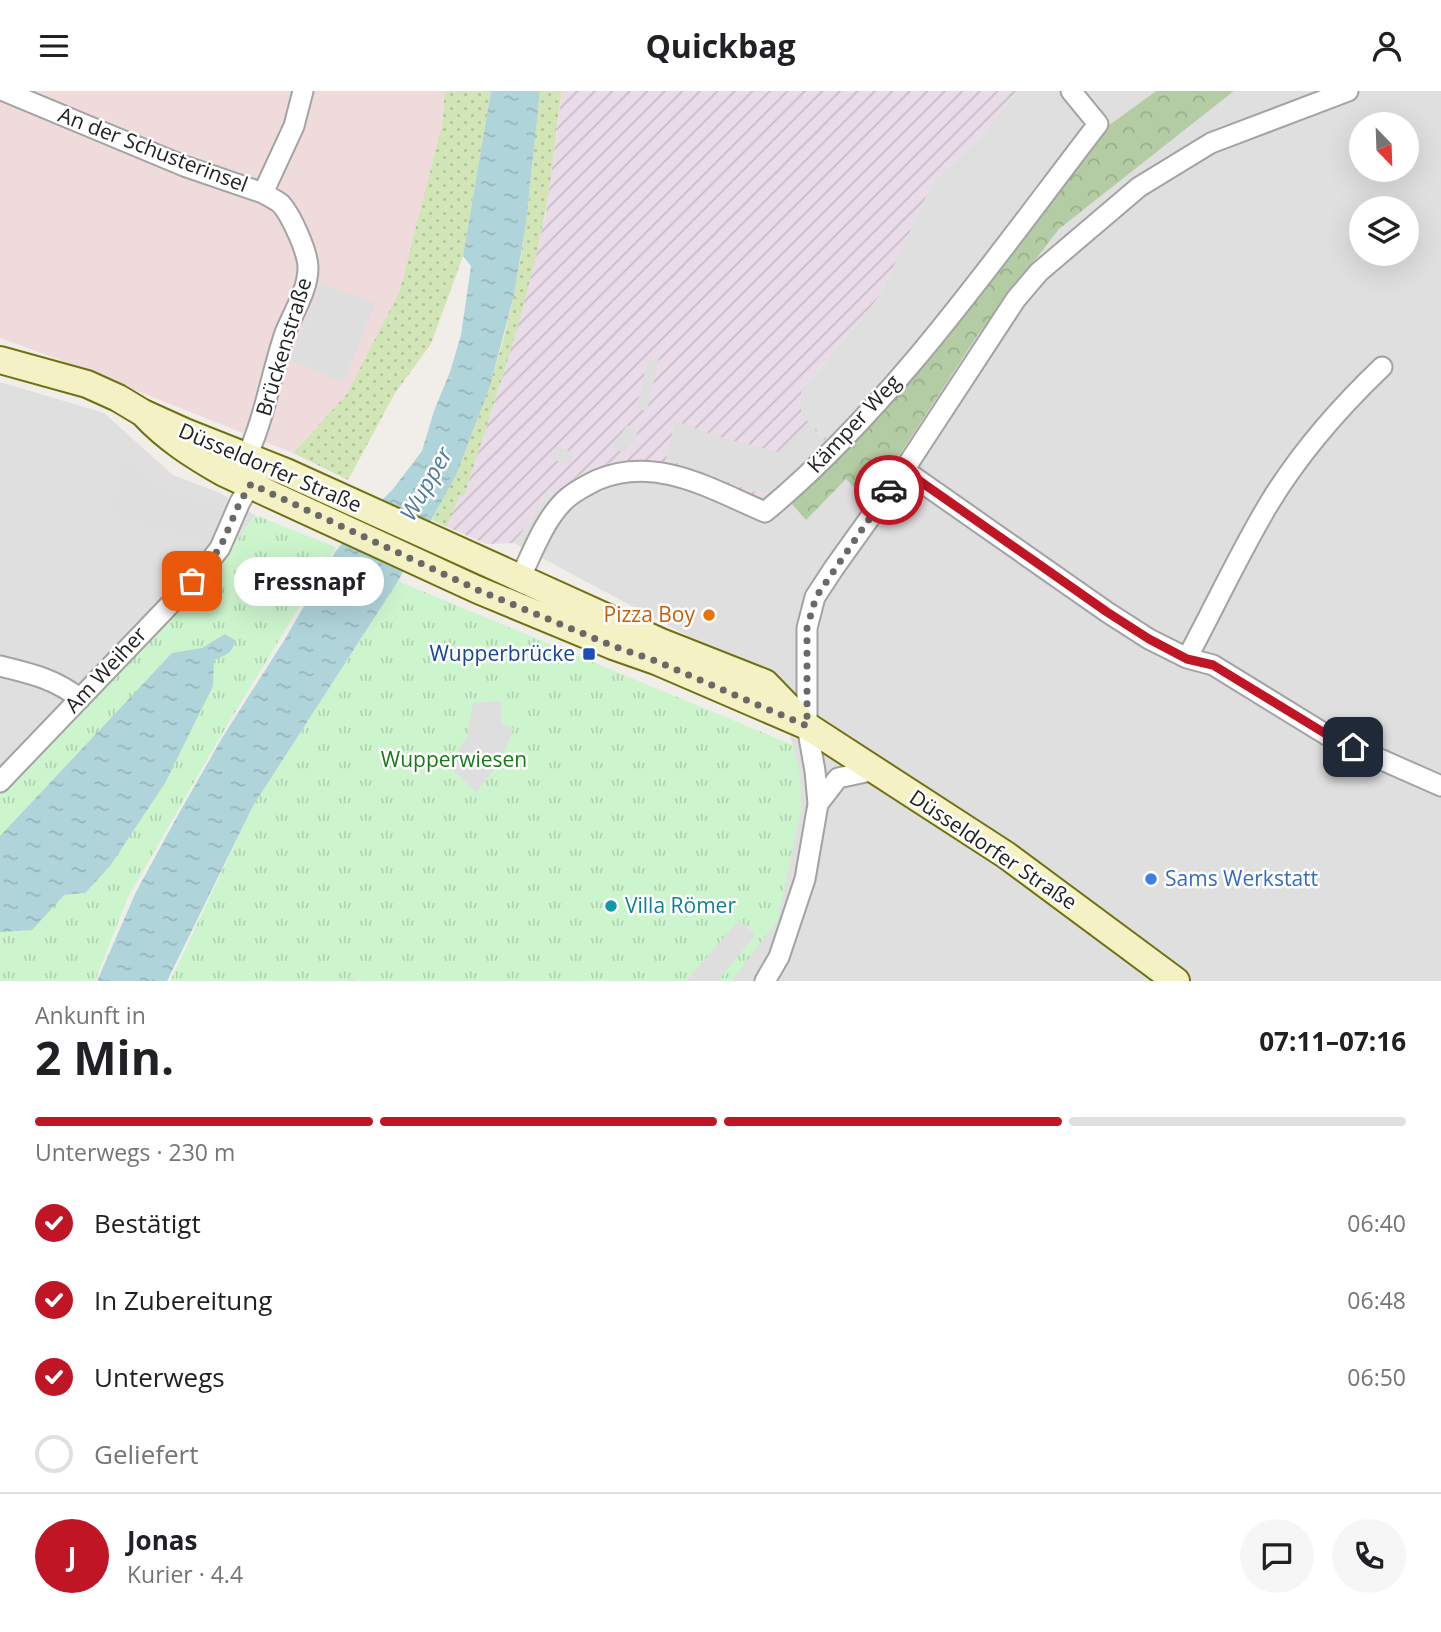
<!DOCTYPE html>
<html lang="de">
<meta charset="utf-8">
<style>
:root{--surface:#fff;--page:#f6f6f6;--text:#202124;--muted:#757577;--line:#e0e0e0;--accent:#bf1525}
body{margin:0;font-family:"Open Sans",sans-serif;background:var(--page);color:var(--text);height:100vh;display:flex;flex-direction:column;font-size:26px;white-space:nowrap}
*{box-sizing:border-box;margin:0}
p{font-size:23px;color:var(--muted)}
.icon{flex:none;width:38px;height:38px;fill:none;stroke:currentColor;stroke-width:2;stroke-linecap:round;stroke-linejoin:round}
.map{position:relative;height:890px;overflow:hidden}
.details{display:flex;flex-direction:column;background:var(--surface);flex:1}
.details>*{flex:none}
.needle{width:46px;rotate:157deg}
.controls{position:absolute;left:1349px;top:21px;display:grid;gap:14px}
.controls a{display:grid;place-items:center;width:70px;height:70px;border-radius:50%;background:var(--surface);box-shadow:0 7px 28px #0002;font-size:35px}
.pin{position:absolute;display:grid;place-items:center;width:60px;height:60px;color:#fff;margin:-30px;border-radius:14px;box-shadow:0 4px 10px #0006}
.courier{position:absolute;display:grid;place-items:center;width:70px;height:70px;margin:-35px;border:5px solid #bf1525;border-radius:50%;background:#fff;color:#222;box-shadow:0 2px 9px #0007}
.bubble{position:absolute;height:49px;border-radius:24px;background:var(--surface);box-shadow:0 7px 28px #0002;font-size:23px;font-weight:700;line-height:49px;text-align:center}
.summary em{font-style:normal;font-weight:700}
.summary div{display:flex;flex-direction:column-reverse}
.summary{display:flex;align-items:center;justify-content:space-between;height:119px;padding:0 35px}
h1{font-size:46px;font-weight:700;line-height:52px}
.bar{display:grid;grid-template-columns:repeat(4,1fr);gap:10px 7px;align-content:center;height:84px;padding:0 35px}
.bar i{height:9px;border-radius:5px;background:var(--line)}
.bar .active{background:var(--accent)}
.bar p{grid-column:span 4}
.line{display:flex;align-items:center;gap:18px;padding:0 35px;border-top:2px solid var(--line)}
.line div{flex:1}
.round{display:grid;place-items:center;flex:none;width:74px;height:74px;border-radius:37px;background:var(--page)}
ol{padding:0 35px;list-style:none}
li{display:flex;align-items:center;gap:21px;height:77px}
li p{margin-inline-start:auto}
li .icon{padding:7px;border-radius:50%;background:var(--accent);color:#fff;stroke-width:4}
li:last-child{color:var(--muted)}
li i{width:38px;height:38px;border:4px solid var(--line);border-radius:50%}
header{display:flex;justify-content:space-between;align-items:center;height:91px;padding:0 35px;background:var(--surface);font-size:32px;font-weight:700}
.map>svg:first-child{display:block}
.residential{fill:#e0dfdf;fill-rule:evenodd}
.commercial{fill:#efdbdc}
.industrial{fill:url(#industrial-furrows)}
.grass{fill:url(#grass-dots)}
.forest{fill:url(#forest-crowns)}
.park{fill:url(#park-tufts)}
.parking{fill:#dedede}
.water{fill:url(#water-ripples)}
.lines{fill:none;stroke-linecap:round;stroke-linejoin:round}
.street-casing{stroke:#a3a3a3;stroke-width:23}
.secondary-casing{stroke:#6f7111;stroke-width:30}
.street{stroke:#fff;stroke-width:19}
.secondary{stroke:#f4f2c5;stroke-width:26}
.done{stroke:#6a6968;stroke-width:7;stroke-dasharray:0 12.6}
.route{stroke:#bf1525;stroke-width:9}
.food-dot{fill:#e8710a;stroke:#fff;stroke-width:2.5}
.transit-dot{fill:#1a4fb4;stroke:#fff;stroke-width:2.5}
.shop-dot{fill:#3f7fe0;stroke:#fff;stroke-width:2.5}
.culture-dot{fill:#0f9aa8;stroke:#fff;stroke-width:2.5}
.labels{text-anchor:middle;stroke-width:5;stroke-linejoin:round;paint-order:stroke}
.street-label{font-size:21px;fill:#222;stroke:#fff}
.food-label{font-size:21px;fill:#c56008;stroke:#fff;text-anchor:end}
.transit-label{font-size:21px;fill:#164399;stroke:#fff;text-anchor:end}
.park-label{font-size:21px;fill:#197818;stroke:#fff}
.shop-label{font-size:21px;fill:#366cbe;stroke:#fff;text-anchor:start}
.culture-label{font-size:21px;fill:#0d838f;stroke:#fff;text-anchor:start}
.water-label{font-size:23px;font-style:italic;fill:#507b9a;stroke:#fff}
</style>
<header><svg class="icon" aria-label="menu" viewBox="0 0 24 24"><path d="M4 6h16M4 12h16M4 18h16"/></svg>Quickbag<svg class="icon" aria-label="person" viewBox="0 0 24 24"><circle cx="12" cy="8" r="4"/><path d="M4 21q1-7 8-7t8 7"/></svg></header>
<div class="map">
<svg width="1441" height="890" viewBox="0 0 1441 890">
<defs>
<pattern id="industrial-furrows" width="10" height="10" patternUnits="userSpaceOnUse" patternTransform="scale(1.75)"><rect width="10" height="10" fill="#e9dce8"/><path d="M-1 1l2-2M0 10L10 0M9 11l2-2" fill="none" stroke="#c8bcc7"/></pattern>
<pattern id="grass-dots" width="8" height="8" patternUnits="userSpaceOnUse" patternTransform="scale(1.75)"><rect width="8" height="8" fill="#d1e5b6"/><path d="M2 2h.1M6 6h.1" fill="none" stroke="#b3c49c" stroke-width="1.8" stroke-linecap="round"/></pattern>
<pattern id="forest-crowns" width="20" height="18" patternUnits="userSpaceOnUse" patternTransform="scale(1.75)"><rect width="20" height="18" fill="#b3cca3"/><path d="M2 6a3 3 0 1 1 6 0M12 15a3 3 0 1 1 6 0" fill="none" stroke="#9aaf8c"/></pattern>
<pattern id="park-tufts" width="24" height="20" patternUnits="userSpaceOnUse" patternTransform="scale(1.75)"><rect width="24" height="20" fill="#cdf5cd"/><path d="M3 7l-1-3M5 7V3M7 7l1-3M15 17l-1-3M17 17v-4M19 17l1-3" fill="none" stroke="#b0d2b0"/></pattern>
<pattern id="water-ripples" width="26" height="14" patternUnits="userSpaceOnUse" patternTransform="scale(1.75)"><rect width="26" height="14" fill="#afd4da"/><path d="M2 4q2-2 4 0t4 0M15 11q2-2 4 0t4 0" fill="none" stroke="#96b6bb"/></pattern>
</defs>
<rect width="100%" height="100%" fill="#f1eeea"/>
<path class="residential" d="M 1018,0 L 1156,0 L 1108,35 L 848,358 L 793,412 L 806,428 L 977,245 L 1059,138 L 1234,0 L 1441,0 L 1441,890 L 349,890 L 351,886 L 793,654 L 770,589 L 514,452 L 543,410 L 585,380 L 619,369 L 660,370 L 759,406 L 801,324 L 801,301 L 880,204 L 933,91 L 978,48 ZM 1362,33 L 1407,33 L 1407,79 L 1362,79 ZM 1362,117 L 1407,117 L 1407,163 L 1362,163 Z
M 0,291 L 104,322 L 173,384 L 220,402 L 255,424 L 218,476 L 0,699 Z"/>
<path class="commercial" d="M 0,0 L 445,0 L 442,33 L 400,199 L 347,303 L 293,362 L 55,267 L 0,247 Z"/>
<path class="industrial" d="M 562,0 L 1018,0 L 978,48 L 933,91 L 880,204 L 801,301 L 801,324 L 831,352 L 778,402 L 759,406 L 660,370 L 619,369 L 585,380 L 543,410 L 514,452 L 486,453 L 447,436 L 460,404 L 464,404 L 499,298 L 531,185 L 546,121 Z"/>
<path class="grass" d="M 445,0 L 491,0 L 463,165 L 431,253 L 395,302 L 348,389 L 293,362 L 347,303 L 400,199 L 442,33 Z
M 540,0 L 562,0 C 555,40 553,82 545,122 C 527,218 494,312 464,405 L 460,404 L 447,436 L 432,429 C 469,358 498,282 514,203 C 528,136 532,68 540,0 Z"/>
<path class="forest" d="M 1156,0 L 1234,0 L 1059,138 L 977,245 L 882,391 L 871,393 L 861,403 L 846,388 L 806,429 L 792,413 L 848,358 L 1108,35 Z"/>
<path class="park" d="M 255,424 L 336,456 L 223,641 L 128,806 L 95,890 L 0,890 L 0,699 L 218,476 Z
M 398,490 L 793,654 L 800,685 L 801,718 L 778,828 L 732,890 L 356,890 L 351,886 L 349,890 L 170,890 L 253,715 Z"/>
<path class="parking" d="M 321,192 L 375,213 L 344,291 L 290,269 Z
M 649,265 L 659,267 L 647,320 L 639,318 L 638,309 Z
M 675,330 L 724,347 L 778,361 L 808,332 L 827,352 L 778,399 L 758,402 L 666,368 Z
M 627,334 L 638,342 L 624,363 L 613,355 Z
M 555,356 L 573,361 L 570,374 L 551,368 Z
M 121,373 L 143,377 L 153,395 L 217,414 L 205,454 L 195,448 L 110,425 Z
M 501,610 L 501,633 L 514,637 L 499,672 L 476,702 L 446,671 L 457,661 L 467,645 L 473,612 Z
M 739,829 L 756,843 L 718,890 L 686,890 Z"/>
<path class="water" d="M 491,0 L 540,0 L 526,132 L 514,204 L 490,295 L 456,384 L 398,490 L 253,715 L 167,890 L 97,890 L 136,801 L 178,724 L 222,647 L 285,548 L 335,461 L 364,427 L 393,398 L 422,360 L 434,320 L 450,281 L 461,244 L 471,175 L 463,165 Z
M 225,543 L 235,549 C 233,563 225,564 214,569 L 213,595 L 165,692 L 110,775 L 85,802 L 64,804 L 32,839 L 0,841 L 0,745 L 172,562 L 202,557 Z"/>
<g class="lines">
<defs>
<path id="street" d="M 4,0 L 184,75 L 263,102
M 247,365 C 265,326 271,283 285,242 C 293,222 308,199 308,177 C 308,161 291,124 281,113 C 276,109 268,105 263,102 L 294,35 L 303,0
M 904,379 L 1107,521 L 1149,548 L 1187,567 L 1213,574 L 1330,646 L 1441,695
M 520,487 C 532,463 543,432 562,412 C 571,402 585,395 597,389 C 656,364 711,398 765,421 C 893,315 997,164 1098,33 L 1071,0
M 1187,567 C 1214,517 1238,465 1267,416 C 1298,364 1338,318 1382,276
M 0,575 C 29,582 56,588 80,608
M 0,691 L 203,479 L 220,457 L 240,411 L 251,393
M 818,713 L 838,687 L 875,679
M 765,890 L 779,866 L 805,788 L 818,713 L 815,680 L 807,635 L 807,537 L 815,506 L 834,477 L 904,379 L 1016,208 L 1039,181 L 1139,96 L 1211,52 L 1348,0"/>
<path id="secondary" d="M 0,269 L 87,293 L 118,307 L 143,322 L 185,341 L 286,381 L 661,551 L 765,592 L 798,626
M 143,322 C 167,348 194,365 224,382 L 478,499 L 613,555 L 656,570 L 807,635 L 1006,764 L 1176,890"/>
</defs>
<use href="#street" class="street-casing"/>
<use href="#secondary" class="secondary-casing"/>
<use href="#street" class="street"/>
<use href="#secondary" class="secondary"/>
</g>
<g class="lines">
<path class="done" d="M 192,490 L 220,457 L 240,411 L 251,393 L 478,499 L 613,555 L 656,570 L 807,635 L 807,537 L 816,506 L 889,399"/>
<path class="route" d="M 889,399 L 904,379 L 1107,521 L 1149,548 L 1187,568 L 1213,574 L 1331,646 L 1353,656"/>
</g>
<circle class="food-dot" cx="709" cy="524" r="7"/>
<rect class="transit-dot" x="582" y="556" width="14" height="14" rx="3.5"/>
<circle class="shop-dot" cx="1151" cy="788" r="7"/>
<circle class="culture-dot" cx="611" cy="815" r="7"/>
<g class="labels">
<g class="street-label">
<text transform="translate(153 59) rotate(21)" y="7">An der Schusterinsel</text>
<text transform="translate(284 256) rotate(-73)" y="7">Brückenstraße</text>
<text transform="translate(854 333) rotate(-47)" y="7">Kämper Weg</text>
<text transform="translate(270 377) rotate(23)" y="7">Düsseldorfer Straße</text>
<text transform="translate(106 579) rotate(-47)" y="7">Am Weiher</text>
<text transform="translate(993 759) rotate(34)" y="7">Düsseldorfer Straße</text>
</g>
<g class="food-label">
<text x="695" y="531">Pizza Boy</text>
</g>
<g class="transit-label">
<text x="575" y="570">Wupperbrücke</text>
</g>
<g class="park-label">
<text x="454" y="676">Wupperwiesen</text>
</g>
<g class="shop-label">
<text x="1165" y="795">Sams Werkstatt</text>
</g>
<g class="culture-label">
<text x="625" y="822">Villa Römer</text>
</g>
<g class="water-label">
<text transform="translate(426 393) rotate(-60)" y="8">Wupper</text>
</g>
</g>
</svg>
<div class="controls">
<a><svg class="needle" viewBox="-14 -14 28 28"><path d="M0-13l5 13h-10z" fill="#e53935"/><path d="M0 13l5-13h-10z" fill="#757577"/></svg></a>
<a><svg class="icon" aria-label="layers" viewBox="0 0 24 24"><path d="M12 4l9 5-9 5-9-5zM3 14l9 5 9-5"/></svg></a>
</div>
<div class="pin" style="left:192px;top:490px;background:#ea580c"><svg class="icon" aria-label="bag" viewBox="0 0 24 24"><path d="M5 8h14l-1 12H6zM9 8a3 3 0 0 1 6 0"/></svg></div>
<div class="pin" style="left:1353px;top:656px;background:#1f2937"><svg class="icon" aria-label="home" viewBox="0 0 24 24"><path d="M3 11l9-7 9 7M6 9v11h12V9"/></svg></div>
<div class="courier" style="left:889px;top:399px"><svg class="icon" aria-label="car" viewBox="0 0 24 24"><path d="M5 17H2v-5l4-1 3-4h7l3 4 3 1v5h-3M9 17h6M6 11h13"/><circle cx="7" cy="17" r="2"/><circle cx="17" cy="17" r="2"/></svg></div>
<div class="bubble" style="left:234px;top:466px;width:150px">Fressnapf</div>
</div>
<section class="details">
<div class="summary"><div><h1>2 Min.</h1><p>Ankunft in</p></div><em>07:11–07:16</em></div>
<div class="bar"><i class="active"></i><i class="active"></i><i class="active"></i><i></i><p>Unterwegs · 230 m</p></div>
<ol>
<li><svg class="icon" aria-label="check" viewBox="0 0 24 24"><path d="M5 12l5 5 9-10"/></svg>Bestätigt<p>06:40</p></li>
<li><svg class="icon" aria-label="check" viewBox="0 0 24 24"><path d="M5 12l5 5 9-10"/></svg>In Zubereitung<p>06:48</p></li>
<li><svg class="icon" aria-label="check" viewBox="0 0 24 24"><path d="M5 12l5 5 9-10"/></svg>Unterwegs<p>06:50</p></li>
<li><i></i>Geliefert</li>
</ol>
<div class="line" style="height:126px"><b class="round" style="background:var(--accent);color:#fff">J</b><div><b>Jonas</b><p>Kurier · 4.4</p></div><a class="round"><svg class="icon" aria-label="chat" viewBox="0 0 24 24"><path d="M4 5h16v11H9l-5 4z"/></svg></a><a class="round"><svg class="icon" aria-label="phone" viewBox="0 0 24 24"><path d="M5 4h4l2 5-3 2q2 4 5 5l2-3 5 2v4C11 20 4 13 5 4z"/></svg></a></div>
</section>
